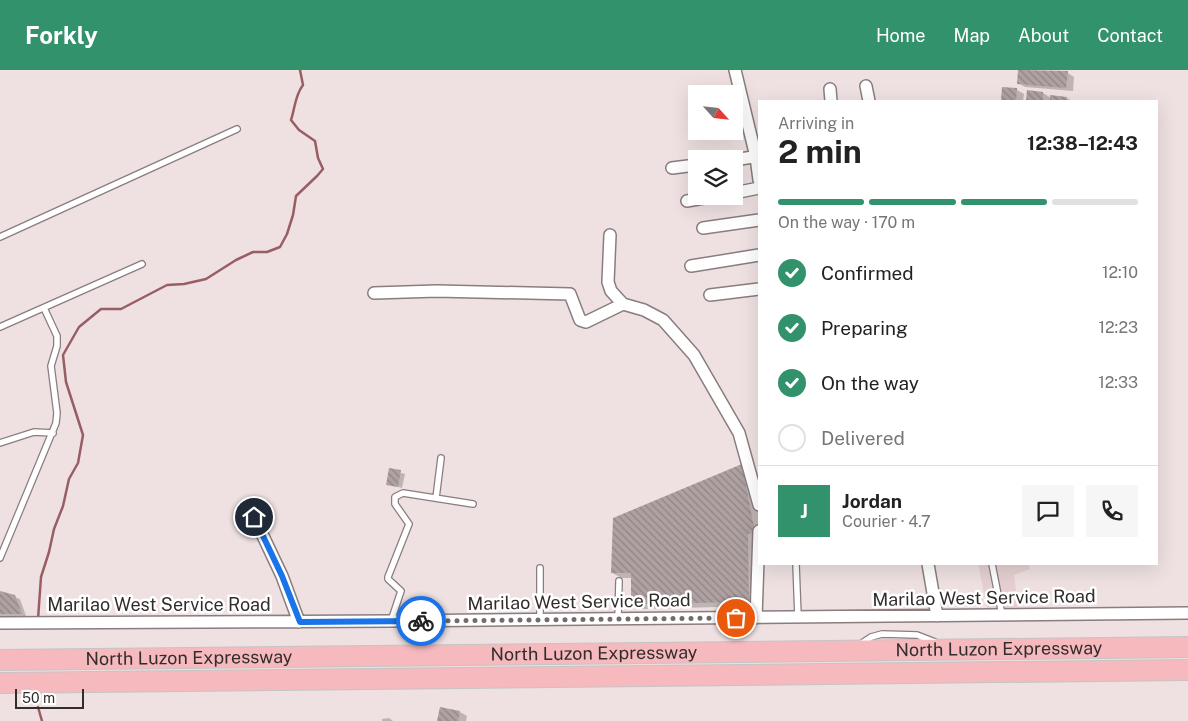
<!DOCTYPE html>
<meta charset="utf-8">
<style>
:root{--surface:#fff;--page:#f6f6f6;--text:#222;--muted:#767676;--line:#e0e0e0;--accent:#32926c}
body{margin:0;font-family:"Public Sans",sans-serif;background:var(--page);color:var(--text);height:100vh;display:flex;flex-direction:column;font-size:19px;white-space:nowrap}
*{box-sizing:border-box;margin:0}
p{font-size:16px;color:var(--muted)}
.icon{flex:none;width:28px;height:28px;fill:none;stroke:currentColor;stroke-width:2;stroke-linecap:round;stroke-linejoin:round}
.map{position:relative;flex:1;overflow:hidden}
.side{position:absolute;left:758px;top:30px;width:400px;height:465px;display:flex;flex-direction:column;background:var(--surface);border-radius:0px;box-shadow:0 5px 20px #0002}
.side>*{flex:none}
.needle{width:32px;rotate:117deg}
.buttons{position:absolute;left:688px;top:15px;display:grid;gap:10px}
.buttons a{display:grid;place-items:center;width:55px;height:55px;border-radius:0px;background:var(--surface);box-shadow:0 5px 20px #0002;font-size:25px}
.scale{position:absolute;left:15px;bottom:12px;width:69px;box-sizing:border-box;padding-left:5px;border:2px solid #322d2d;border-top:0;font-size:14px;line-height:18px;white-space:nowrap;color:#322d2d;-webkit-text-stroke:4px #fff;paint-order:stroke}
.pin{position:absolute;display:grid;place-items:center;width:42px;height:42px;color:#fff;margin:-21px;border:2px solid #fff;border-radius:50%;box-shadow:0 1px 5px #0007}
.courier{position:absolute;display:grid;place-items:center;width:50px;height:50px;margin:-25px;border:4px solid #1a73e8;border-radius:50%;background:#fff;color:#222;box-shadow:0 1px 6px #0007}
.head em{font-style:normal;font-weight:700}
.head div{display:flex;flex-direction:column-reverse}
.head{display:flex;align-items:center;justify-content:space-between;height:85px;padding:0 20px}
h1{font-size:32px;font-weight:700;line-height:38px}
.bar{display:grid;grid-template-columns:repeat(4,1fr);gap:8px 5px;align-content:center;height:60px;padding:0 20px}
.bar i{height:6px;border-radius:4px;background:var(--line)}
.bar .selected{background:var(--accent)}
.bar p{grid-column:span 4}
.line{display:flex;align-items:center;gap:12px;padding:0 20px;border-top:1px solid var(--line)}
.line div{flex:1}
.round{display:grid;place-items:center;flex:none;width:52px;height:52px;border-radius:0px;background:var(--page)}
ol{padding:0 20px;list-style:none}
li{display:flex;align-items:center;gap:15px;height:55px}
li p{margin-inline-start:auto}
li .icon{padding:5px;border-radius:50%;background:var(--accent);color:#fff;stroke-width:4}
li:last-child{color:var(--muted)}
li i{width:28px;height:28px;border:2px solid var(--line);border-radius:50%}
header{display:flex;align-items:center;gap:30px;box-sizing:border-box;height:70px;padding:0 25px;background:var(--accent);color:#fff}
header strong{font-size:24px}
nav{display:flex;gap:28px;margin-inline-start:auto;font-size:18px}
.map>svg:first-child{display:block}
.built{fill:#e6d0d1}
.shadow{fill:#0003}
.lines{fill:none;stroke-linecap:round;stroke-linejoin:round}
.stream{stroke:#985e64;stroke-width:2.5}
.building{fill:url(#building-back-hatch)}
.lane-casing{stroke:#897d7e;stroke-width:8}
.street-casing{stroke:#897d7e;stroke-width:14}
.highway-casing{stroke:#c6c4c4;stroke-width:22}
.lane{stroke:#fff;stroke-width:5.5}
.street{stroke:#fff;stroke-width:11}
.highway{stroke:#f5b9be;stroke-width:20}
.done{stroke:#746c6c;stroke-width:5;stroke-dasharray:0 9}
.route{stroke:#1a73e8;stroke-width:6}
.labels{text-anchor:middle;stroke-width:5;stroke-linejoin:round;paint-order:stroke}
.street-label{font-size:18px;fill:#322d2d;stroke:#fff}
</style>
<header>
<strong>Forkly</strong>
<nav><a>Home</a><a>Map</a><a>About</a><a>Contact</a></nav>
</header>
<div class="map">
<svg width="1188" height="651" viewBox="0 0 1188 651">
<defs>
<pattern id="building-back-hatch" width="6" height="6" patternUnits="userSpaceOnUse" patternTransform="scale(1.25)"><rect width="6" height="6" fill="#afa1a2"/><path d="M-1 5l2 2M0 0l6 6M5-1l2 2" fill="none" stroke="#8f8484"/></pattern>
</defs>
<rect width="100%" height="100%" fill="#efe1e2"/>
<path class="built" d="M 978,494 L 1029,494 L 1030,499 L 1014,505 L 1018,537 L 987,539 Z"/>
<path class="shadow" d="M 1020,0 L 1068,3 L 1074,7 L 1073,21 L 1025,17 L 1018,13 Z
M 1003,19 L 1017,20 L 1024,24 L 1023,31 L 1002,31 Z
M 1028,22 L 1043,23 L 1051,28 L 1067,28 L 1072,31 L 1027,31 Z
M 742,395 L 751,401 L 759,441 L 757,536 L 641,539 L 632,534 L 632,508 L 622,508 L 612,503 Z
M 390,400 L 405,404 L 402,418 L 388,414 Z
M 0,522 L 20,529 L 26,546 L 0,546 Z
M 441,639 L 460,642 L 467,646 L 466,651 L 438,651 Z
M 389,648 L 393,651 L 382,651 L 382,649 Z"/>
<g class="lines">
<path class="stream" d="M 38,549 L 41,507 L 49,482 L 54,459 L 63,436 L 69,409 L 78,393 L 83,365 L 66,312 L 63,285 L 79,257 L 101,239 L 121,239 L 167,215 L 184,214 L 206,209 L 236,190 L 253,182 L 267,182 L 280,177 L 287,164 L 293,145 L 296,126 L 317,106 L 323,99 L 318,88 L 315,71 L 299,60 L 291,50 C 295,38 295,25 303,15 L 300,0
M 38,637 L 42,651"/>
</g>
<path class="building" d="M 1018,0 L 1068,1 L 1066,18 L 1017,14 Z
M 1002,17 L 1017,18 L 1016,31 L 1001,31 Z
M 1027,20 L 1043,22 L 1043,31 L 1026,31 Z
M 1050,25 L 1067,27 L 1067,31 L 1050,31 Z
M 742,394 L 755,463 L 748,464 L 749,532 L 631,534 L 631,503 L 611,503 L 613,448 Z
M 389,398 L 401,400 L 398,417 L 386,415 Z
M 0,521 L 15,525 L 22,544 L 0,544 Z
M 440,637 L 460,641 L 458,651 L 437,651 Z"/>
<g class="lines">
<defs>
<path id="lane" d="M 0,167 L 237,59
M 0,257 L 142,194
M 0,373 L 34,362 L 53,363
M 436,428 L 441,388
M 0,488 L 56,353 L 57,343 L 51,296 L 57,276 L 57,266 L 44,238
M 796,494 L 798,547
M 992,494 L 1002,545
M 618,549 L 619,511
M 540,550 L 540,498
M 391,551 L 401,521 L 388,509 L 388,507 L 409,454 L 395,434 L 395,427 L 403,423 L 473,434
M 859,575 L 871,567 L 882,564 L 917,565 L 935,572"/>
<path id="street" d="M 735,0 L 756,87 L 759,110
M 866,16 L 869,31
M 830,19 L 831,31
M 734,90 L 759,86
M 672,98 L 696,95
M 734,123 L 759,118
M 687,131 L 714,126
M 703,158 L 759,150
M 610,165 L 608,212 L 611,221 L 623,234
M 691,196 L 759,185
M 374,223 L 437,221 L 570,224 L 580,250 L 586,252 L 623,234 L 644,240 L 663,250 L 694,285 L 739,363 L 759,435
M 710,225 L 759,219
M 254,447 L 282,506 L 299,552
M 928,494 L 937,546
M 756,548 L 759,461
M 0,553 L 391,551 L 1188,543"/>
<g id="highway">
<path id="s1" d="M 0,590 L 1188,577"/>
<path d="M 0,613 L 1188,600"/>
</g>
</defs>
<use href="#lane" class="lane-casing"/>
<use href="#street" class="street-casing"/>
<use href="#highway" class="highway-casing"/>
<use href="#lane" class="lane"/>
<use href="#street" class="street"/>
<use href="#highway" class="highway"/>
</g>
<g class="lines">
<path class="done" d="M 421,551 L 736,548"/>
<path class="route" d="M 254,447 L 282,506 L 300,552 L 421,551"/>
</g>
<g class="labels">
<g class="street-label">
<text transform="translate(984 528) rotate(-1)" y="6">Marilao West Service Road</text>
<text transform="translate(579 532) rotate(-1)" y="6">Marilao West Service Road</text>
<text x="159" y="541">Marilao West Service Road</text>
<text dy="6" stroke="none"><textPath href="#s1" startOffset="999">North Luzon Expressway</textPath></text>
<text dy="6" stroke="none"><textPath href="#s1" startOffset="594">North Luzon Expressway</textPath></text>
<text dy="6" stroke="none"><textPath href="#s1" startOffset="189">North Luzon Expressway</textPath></text>
</g>
</g>
</svg>
<div class="buttons">
<a><svg class="needle" viewBox="-14 -14 28 28"><path d="M0-13l5 13h-10z" fill="#e53935"/><path d="M0 13l5-13h-10z" fill="#767676"/></svg></a>
<a><svg class="icon" aria-label="layers" viewBox="0 0 24 24"><path d="M12 4l9 5-9 5-9-5zM3 14l9 5 9-5"/></svg></a>
</div>
<div class="scale">50 m</div>
<div class="pin" style="left:736px;top:548px;background:#ea580c"><svg class="icon" aria-label="bag" viewBox="0 0 24 24"><path d="M5 8h14l-1 12H6zM9 8a3 3 0 0 1 6 0"/></svg></div>
<div class="pin" style="left:254px;top:447px;background:#1f2937"><svg class="icon" aria-label="home" viewBox="0 0 24 24"><path d="M3 11l9-7 9 7M6 9v11h12V9"/></svg></div>
<div class="courier" style="left:421px;top:551px"><svg class="icon" aria-label="bike" viewBox="0 0 24 24"><circle cx="6" cy="16" r="4"/><circle cx="18" cy="16" r="4"/><path d="M6 16l4-8h5l3 8M10 8l3 8H6M13 5h3"/></svg></div>
<section class="side">
<div class="head"><div><h1>2 min</h1><p>Arriving in</p></div><em>12:38–12:43</em></div>
<div class="bar"><i class="selected"></i><i class="selected"></i><i class="selected"></i><i></i><p>On the way · 170 m</p></div>
<ol>
<li><svg class="icon" aria-label="check" viewBox="0 0 24 24"><path d="M5 12l5 5 9-10"/></svg>Confirmed<p>12:10</p></li>
<li><svg class="icon" aria-label="check" viewBox="0 0 24 24"><path d="M5 12l5 5 9-10"/></svg>Preparing<p>12:23</p></li>
<li><svg class="icon" aria-label="check" viewBox="0 0 24 24"><path d="M5 12l5 5 9-10"/></svg>On the way<p>12:33</p></li>
<li><i></i>Delivered</li>
</ol>
<div class="line" style="height:90px"><b class="round" style="background:var(--accent);color:#fff">J</b><div><b>Jordan</b><p>Courier · 4.7</p></div><a class="round"><svg class="icon" aria-label="chat" viewBox="0 0 24 24"><path d="M4 5h16v11H9l-5 4z"/></svg></a><a class="round"><svg class="icon" aria-label="phone" viewBox="0 0 24 24"><path d="M5 4h4l2 5-3 2q2 4 5 5l2-3 5 2v4C11 20 4 13 5 4z"/></svg></a></div>
</section>
</div>
